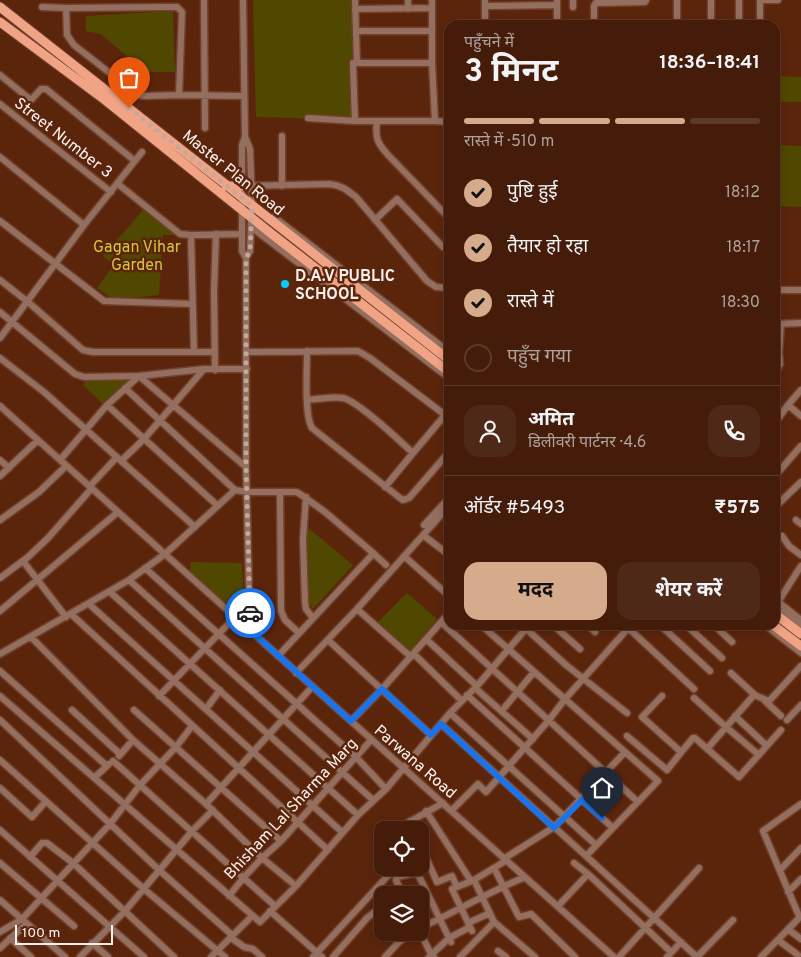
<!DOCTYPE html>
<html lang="hi">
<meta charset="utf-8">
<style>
:root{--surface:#441c09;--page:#4e2917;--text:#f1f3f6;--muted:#afa19c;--line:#5c3a2a;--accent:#d6ab8b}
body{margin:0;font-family:Overpass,"Noto Sans Devanagari",sans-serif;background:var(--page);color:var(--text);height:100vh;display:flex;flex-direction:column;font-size:19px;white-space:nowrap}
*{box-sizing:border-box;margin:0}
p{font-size:16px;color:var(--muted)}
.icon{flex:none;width:28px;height:28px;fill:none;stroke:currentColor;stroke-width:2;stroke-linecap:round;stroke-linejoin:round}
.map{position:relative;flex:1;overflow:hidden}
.sheet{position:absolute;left:444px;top:20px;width:336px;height:610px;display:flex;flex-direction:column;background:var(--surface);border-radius:15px;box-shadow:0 2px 8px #0003,0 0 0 1px var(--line)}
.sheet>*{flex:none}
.fabs{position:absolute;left:374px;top:821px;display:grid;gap:10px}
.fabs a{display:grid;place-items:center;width:55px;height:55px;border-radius:10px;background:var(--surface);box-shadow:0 2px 8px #0003,0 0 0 1px var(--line);font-size:25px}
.scale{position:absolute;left:15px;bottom:12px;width:98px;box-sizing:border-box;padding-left:5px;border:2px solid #f9f0ed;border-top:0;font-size:14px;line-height:18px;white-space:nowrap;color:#f9f0ed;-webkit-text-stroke:4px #5b250c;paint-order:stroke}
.pin{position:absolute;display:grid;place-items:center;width:42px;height:42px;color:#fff;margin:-51px -21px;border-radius:50% 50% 50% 0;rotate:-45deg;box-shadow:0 0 5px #0007}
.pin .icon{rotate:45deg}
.courier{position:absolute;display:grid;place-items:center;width:50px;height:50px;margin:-25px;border:4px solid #1a73e8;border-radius:50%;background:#fff;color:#222;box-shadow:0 1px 6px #0007}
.overview em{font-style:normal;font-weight:700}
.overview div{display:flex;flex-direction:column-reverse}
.overview{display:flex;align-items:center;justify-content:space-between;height:85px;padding:0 20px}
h1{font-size:32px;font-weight:700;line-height:38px}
.bar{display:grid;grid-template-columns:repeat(4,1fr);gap:8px 5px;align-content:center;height:60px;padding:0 20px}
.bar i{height:6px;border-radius:4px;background:var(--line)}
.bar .active{background:var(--accent)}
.bar p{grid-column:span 4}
.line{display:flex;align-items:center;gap:12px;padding:0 20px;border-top:1px solid var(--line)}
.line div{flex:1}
.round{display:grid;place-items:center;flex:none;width:52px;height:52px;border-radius:15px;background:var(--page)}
ol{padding:0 20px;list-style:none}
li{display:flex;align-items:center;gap:15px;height:55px}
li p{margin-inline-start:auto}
li .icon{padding:5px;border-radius:50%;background:var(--accent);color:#111;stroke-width:4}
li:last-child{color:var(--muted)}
li i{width:28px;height:28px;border:2px solid var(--line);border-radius:50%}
.cta{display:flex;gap:10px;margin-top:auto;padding:10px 20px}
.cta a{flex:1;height:58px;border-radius:15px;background:var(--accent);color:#111;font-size:20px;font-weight:700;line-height:58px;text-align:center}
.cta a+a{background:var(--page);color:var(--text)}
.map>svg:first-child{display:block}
.green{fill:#504801}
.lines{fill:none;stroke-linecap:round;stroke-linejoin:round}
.minor-casing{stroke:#71412c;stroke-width:9}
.major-casing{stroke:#71412c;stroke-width:11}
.minor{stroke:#946f60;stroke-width:6}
.major{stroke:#f0a385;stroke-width:9}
.done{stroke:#c2a99e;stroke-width:5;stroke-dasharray:0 9}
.route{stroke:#1a73e8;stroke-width:6}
.poi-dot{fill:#09cafa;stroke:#5b250c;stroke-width:2}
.labels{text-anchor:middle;stroke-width:5;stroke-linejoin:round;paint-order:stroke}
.street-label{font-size:16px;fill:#f9f0ed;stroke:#5b250c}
.park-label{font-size:16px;fill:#d5c642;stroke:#5b250c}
.poi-label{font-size:16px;font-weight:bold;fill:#f9f0ed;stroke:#5b250c;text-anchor:start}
</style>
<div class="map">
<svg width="801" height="957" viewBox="0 0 801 957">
<rect width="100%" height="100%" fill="#5b250c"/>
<path class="green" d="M 253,0 L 352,0 L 357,120 L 256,117 Z
M 173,11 L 175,72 L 145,72 L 101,34 L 86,31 L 86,16 Z
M 775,76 L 801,77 L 801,102 L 775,102 Z
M 775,145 L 801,146 L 801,207 L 775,206 Z
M 144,209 L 180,235 L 163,235 L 159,295 L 121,299 L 110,297 L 97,288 L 114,265 L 103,256 Z
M 88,377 L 131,378 L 105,406 L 83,385 Z
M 307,527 L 353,565 L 313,609 L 307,599 L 306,549 Z
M 191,562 L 242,563 L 245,622 L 189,573 Z
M 407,593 L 437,619 L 409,652 L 377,623 Z"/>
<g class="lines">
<defs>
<path id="minor" d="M 204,0 L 205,128
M 243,0 L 245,137 L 242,145 L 242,251 L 246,258 L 246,467 L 250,630
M 355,0 L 357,63 L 432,63
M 408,0 L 408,9
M 432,0 L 432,63 L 435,121 L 377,121 C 375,138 377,143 389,156 L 449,218
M 485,0 L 485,25
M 557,0 L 557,25
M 573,0 L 573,7
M 711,0 L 711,25
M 739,0 L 739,25
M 760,0 L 778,0
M 485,6 L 557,5
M 42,7 L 66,8
M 166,7 L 177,7 L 182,12 L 179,95 L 146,96 L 138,95 L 74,45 L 67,35 L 66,8 Z
M 355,9 L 432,8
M 594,25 L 594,6 L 596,3 L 645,2 L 646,0
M 677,25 L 677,0
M 760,25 L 760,0
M 356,31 L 432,31
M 0,75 L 31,100 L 41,89 L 46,89 L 135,161
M 179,95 L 244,96
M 0,104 L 111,192
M 308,118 L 355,121 L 353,63 L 357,63
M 355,121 L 377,121
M 435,121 L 449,122
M 282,136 L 282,186
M 245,137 L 250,149 L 252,201 L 250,251 L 246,258
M 0,157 L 84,225
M 118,184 L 180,234 L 191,235 L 242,234
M 243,186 L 329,184 C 341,185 347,190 356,197 L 427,281 L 436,287 L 449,288
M 274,217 L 449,352
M 375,220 L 397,199 L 443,247
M 0,221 L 104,301 L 192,304
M 251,227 L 449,378
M 191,235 L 194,352
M 0,280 L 28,302 L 83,350 L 93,352 L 215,352
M 775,290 L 801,290
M 0,312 L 75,374 L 84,377 L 139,376 L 246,467
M 775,324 L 801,323
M 0,338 L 84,225 L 142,152
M 307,351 C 307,369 304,415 312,428 L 400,498 L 403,500 L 409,498 L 449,452
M 247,352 L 358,351 L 370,358 L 449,418
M 0,358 L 44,392 L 195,527
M 215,370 L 214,291 L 216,234
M 775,374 L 780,364 L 779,353 L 781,324
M 125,388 L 235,490
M 308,400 C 318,399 332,396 343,398 C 358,401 400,441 413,453 L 445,415
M 107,405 L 218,506
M 788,405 L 801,416
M 0,406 L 614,957
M 775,423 L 788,405 L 801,390
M 0,460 L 9,468
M 60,460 L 107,405 L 139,376 L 204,369 L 247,369
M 121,461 L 144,439 L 204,369
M 0,476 L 38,440
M 775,476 L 801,446
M 90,486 L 117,457
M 385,487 L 413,453
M 280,492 L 281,611 L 285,620 L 299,633
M 306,497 L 303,539 L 305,602 L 306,609 L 313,618
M 775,507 L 801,482
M 0,520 L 39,492 L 66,466
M 796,520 L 801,524
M 424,525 L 449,498
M 423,535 L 449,555
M 782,536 L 789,546 L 801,555
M 372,552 L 386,565
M 404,556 L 449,596
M 23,561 L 66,617
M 145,568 L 356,757 L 386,789
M 0,578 L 28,557 L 48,538 L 92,488
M 129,580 L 373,800
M 110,592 L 358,815
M 776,600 L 801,620
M 778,602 L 801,566
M 89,604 L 342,832
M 775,606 L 801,627
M 357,609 L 411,657
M 0,611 L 118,512
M 71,614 L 328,850
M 441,622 L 638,802
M 481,625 L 658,781 L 587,855
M 522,625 L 566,665 L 627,713
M 553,625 L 580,649
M 588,625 L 595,632
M 625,625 L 694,689
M 660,625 L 710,671
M 686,625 L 722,658
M 714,625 L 732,642
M 765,625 L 801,653
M 31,637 L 133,740 L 206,804 L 262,858 L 296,886
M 426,639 L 477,686
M 328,640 L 431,735
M 0,654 L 129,580 L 165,554 L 235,490 L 247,492 L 296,492 L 300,494 L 325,512 L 372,552 L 371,556 L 278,656
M 414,654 L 461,700
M 0,671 L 107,766
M 296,673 L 357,609 L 449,506
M 731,673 L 755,695
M 475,688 L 533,739
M 467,695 L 613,828
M 0,696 L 260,922 L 296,886 L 358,815 L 386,789 L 450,713 L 477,686 L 529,625
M 159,696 L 235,617
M 662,696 L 642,717 L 680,751 L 683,750 L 693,738 L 695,738 L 739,777 L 781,730
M 694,698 L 726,727 L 707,749
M 764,700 L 781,716
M 505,707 L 534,672
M 206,709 L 220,690
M 72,710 L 120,754
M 134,710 L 281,841
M 450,713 L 596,845
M 735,716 L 767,746
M 0,720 L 159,870 L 232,935
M 787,720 L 801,705
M 351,721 L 382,689 L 449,613
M 441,724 L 697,957
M 627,736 L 667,770 L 683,750
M 759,755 L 726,727 L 754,695 L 769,701 L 801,666
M 119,756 L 133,740
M 0,760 L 144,889 L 225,957
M 113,761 L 275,906
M 94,778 L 109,764
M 0,788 L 32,817 L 46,801
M 206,804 L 312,687
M 452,810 L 478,784 L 486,792 L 549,720 L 565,699 L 631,625
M 426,811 L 471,881
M 410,821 L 414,830
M 0,830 L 144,957
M 395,830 L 443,803
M 420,844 L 437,882 L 452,876 L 457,887
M 30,857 L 42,843 L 47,843 L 73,863 L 174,957
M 505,858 L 554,827 L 625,752
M 0,863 L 74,926
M 574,863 L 588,874 L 671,952
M 494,868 L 519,917 L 531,914 L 575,957
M 780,870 L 801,848
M 474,880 L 494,922 L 535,957
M 788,892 L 801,879
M 403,895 L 396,880 L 397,877 L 415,873 L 418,874 L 451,942
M 229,896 L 244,877 L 262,858 L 281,841 L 371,740
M 420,898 L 428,895
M 0,900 L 65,957
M 558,906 L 588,874
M 270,911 L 322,957
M 468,923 L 490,913
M 420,928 C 455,912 489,892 525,877
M 788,929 L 801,939
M 472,931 L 452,889 L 474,880 L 507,860
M 0,932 L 22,919 L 110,824 L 140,785 L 176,747 L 192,726
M 420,932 L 431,954 L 434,957
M 230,937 L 244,947 L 253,949 L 262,957
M 10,938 L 31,957
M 778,940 L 798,955
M 92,943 L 108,957
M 0,948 L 26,924
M 498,951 L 506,957
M 80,957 L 125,911 L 193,830 L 213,810
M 211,957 L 252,916
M 313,957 L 395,868
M 333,957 L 367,918 L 382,906
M 385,957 L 399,942 L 412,932
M 429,957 L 449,938 L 470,927
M 460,957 L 494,922
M 619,957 L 699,868
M 667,957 L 681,942
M 697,957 L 733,920
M 761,957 L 799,918 L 799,916 L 763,831 L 801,804"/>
<path id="major" d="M 0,7 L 449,360
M 0,22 L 105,100 L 273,235 L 449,372
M 226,186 L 243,186
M 775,614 L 801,634
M 773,625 L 801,646"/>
</defs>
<use href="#minor" class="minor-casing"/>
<use href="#major" class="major-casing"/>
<use href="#minor" class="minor"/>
<use href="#major" class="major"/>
</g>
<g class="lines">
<path class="done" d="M 129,108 L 252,206 L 250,251 L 246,258 L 246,467 L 250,613"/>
<path class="route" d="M 250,613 L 250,630 L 351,721 L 382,689 L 431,735 L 441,724 L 554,828 L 582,800 L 602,818"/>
</g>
<circle class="poi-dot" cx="285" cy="284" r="5"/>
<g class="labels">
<g class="street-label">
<text transform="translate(64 137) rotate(38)" y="6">Street Number 3</text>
<text transform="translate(234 172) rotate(39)" y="6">Master Plan Road</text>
<text transform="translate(416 761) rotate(41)" y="6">Parwana Road</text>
<text transform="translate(290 808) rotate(-47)" y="6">Bhisham Lal Sharma Marg</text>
</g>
<g class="park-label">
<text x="137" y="252">Gagan Vihar<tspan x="137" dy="18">Garden</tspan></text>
</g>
<g class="poi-label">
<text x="295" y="281">D.A.V PUBLIC<tspan x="295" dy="18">SCHOOL</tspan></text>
</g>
</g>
</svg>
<div class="fabs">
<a><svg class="icon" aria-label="locate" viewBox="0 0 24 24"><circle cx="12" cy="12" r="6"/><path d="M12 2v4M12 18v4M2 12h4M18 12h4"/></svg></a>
<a><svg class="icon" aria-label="layers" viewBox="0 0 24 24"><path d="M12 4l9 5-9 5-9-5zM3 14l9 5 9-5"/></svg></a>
</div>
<div class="scale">100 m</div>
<div class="pin" style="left:129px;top:108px;background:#ea580c"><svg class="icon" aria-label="bag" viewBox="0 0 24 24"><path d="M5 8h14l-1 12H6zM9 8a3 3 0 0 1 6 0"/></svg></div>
<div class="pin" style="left:602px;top:818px;background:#1f2937"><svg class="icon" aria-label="home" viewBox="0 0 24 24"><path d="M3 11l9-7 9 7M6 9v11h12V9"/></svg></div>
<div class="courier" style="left:250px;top:613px"><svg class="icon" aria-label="car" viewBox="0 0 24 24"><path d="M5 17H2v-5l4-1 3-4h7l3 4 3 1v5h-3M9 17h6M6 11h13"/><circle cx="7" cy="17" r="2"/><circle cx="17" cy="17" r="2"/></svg></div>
<section class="sheet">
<div class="overview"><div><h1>3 मिनट</h1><p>पहुँचने में</p></div><em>18:36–18:41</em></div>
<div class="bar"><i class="active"></i><i class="active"></i><i class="active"></i><i></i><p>रास्ते में · 510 m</p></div>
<ol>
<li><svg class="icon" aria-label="check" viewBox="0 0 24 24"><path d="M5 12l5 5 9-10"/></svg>पुष्टि हुई<p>18:12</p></li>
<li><svg class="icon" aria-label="check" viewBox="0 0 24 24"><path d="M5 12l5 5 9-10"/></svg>तैयार हो रहा<p>18:17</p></li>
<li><svg class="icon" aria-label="check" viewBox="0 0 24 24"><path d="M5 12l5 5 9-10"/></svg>रास्ते में<p>18:30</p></li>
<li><i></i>पहुँच गया</li>
</ol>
<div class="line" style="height:90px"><a class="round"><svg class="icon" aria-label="person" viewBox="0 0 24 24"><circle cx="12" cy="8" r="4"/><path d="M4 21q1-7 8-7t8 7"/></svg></a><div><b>अमित</b><p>डिलीवरी पार्टनर · 4.6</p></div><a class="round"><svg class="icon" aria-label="phone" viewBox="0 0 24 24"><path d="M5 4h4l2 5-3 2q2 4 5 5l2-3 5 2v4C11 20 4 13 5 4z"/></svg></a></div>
<div class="line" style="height:65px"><div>ऑर्डर #5493</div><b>₹575</b></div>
<div class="cta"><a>मदद</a><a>शेयर करें</a></div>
</section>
</div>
